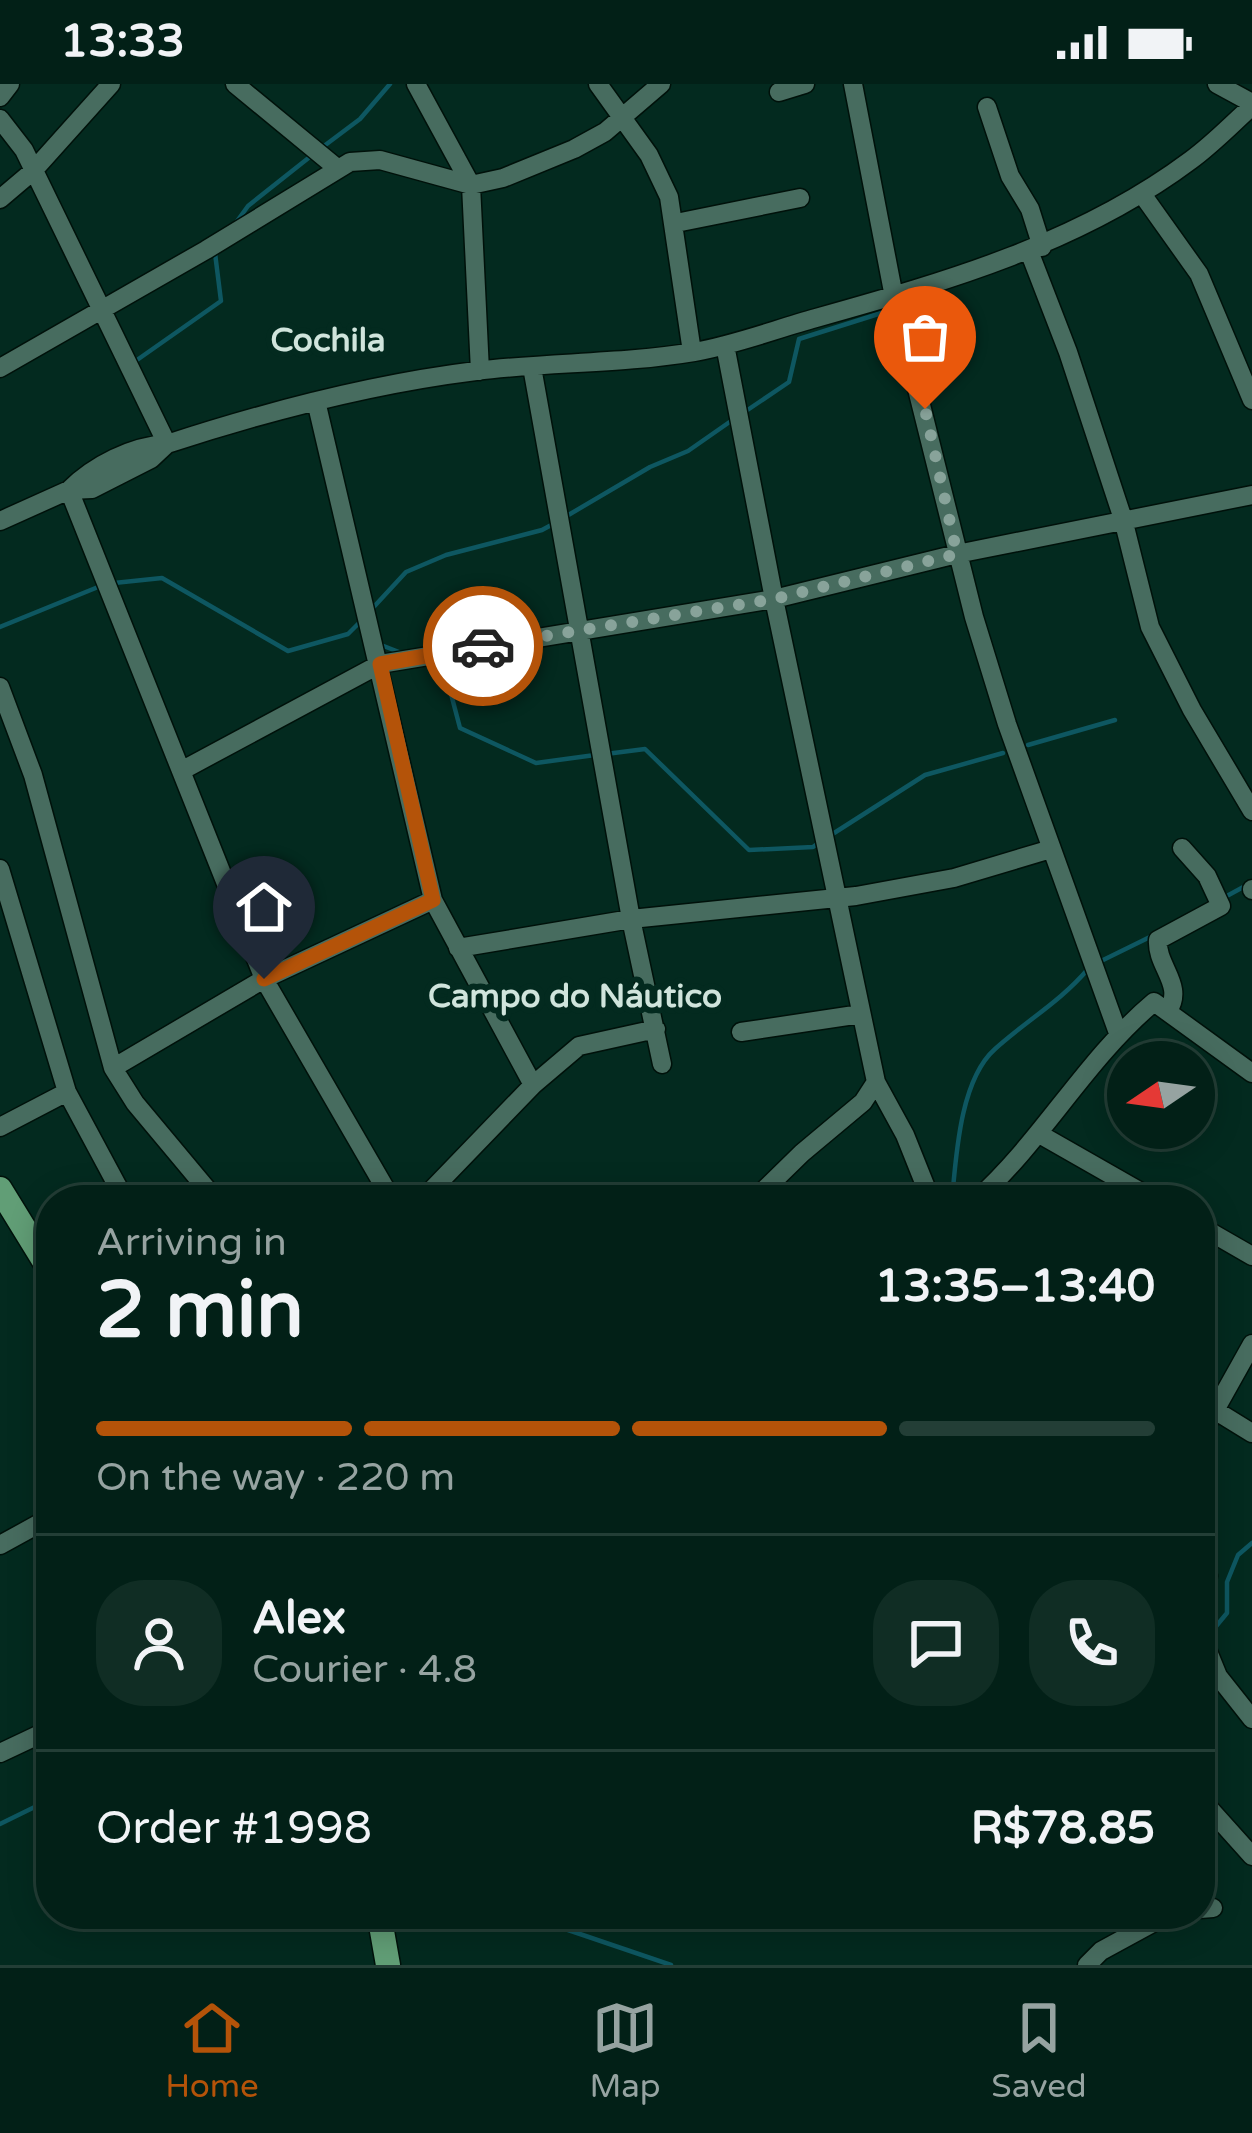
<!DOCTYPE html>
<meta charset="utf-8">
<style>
:root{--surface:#022017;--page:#102d24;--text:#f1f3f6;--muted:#96a3a1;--line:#233e36;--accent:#b45309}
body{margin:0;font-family:"Varela Round",sans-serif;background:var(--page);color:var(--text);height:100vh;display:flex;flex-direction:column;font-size:45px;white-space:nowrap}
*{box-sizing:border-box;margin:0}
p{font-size:39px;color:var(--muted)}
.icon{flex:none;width:66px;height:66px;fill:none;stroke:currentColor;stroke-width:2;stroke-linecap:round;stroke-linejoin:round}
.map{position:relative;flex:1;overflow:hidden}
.side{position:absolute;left:36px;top:1101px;width:1179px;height:744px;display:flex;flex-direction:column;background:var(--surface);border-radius:48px;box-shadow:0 6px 30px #0003,0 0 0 3px var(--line)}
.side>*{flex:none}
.needle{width:78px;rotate:257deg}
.fabs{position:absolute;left:1107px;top:957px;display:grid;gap:24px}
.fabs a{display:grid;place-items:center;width:108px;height:108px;border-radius:50%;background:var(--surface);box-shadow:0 6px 30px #0003,0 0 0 3px var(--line);font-size:60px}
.pin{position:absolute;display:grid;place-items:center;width:102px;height:102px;color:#fff;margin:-123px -51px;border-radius:50% 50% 50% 0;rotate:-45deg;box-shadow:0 0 12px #0007}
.pin .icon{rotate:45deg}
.courier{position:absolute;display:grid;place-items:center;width:120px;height:120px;margin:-60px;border:9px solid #b45309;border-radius:50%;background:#fff;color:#222;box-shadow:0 3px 15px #0007}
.head em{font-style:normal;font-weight:800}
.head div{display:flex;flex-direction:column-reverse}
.head{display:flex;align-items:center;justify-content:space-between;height:204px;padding:0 60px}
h1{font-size:78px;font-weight:800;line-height:90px}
.bar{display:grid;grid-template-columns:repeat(4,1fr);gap:18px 12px;align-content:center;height:144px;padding:0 60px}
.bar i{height:15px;border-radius:9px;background:var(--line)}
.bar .current{background:var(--accent)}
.bar p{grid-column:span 4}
.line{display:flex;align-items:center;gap:30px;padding:0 60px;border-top:3px solid var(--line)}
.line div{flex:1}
.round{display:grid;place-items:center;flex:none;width:126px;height:126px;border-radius:48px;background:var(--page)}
.status{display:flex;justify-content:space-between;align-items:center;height:84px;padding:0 60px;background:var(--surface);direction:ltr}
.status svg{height:33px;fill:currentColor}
.tab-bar{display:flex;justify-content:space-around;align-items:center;height:168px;border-top:3px solid var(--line);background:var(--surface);font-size:33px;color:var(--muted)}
.tab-bar a{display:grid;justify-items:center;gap:6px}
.tab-bar .current{color:var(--accent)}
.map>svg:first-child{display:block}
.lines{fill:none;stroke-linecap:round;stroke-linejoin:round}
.stream{stroke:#0e5761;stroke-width:4.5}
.minor-casing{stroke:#00110a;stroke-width:21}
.major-casing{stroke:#00110a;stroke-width:27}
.minor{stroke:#476c5f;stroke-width:18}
.major{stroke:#619e76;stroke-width:24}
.done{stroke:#88a39a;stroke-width:12;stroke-dasharray:0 21.6}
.route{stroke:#b45309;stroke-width:15}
.labels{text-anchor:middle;stroke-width:12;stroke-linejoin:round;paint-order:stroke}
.neighbourhood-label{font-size:33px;font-weight:bold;fill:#d0e4dc;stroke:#032a1f}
</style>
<div class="status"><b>13:33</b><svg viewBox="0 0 49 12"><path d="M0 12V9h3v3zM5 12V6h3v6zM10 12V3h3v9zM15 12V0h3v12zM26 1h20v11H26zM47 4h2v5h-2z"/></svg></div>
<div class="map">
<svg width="1252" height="1881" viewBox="0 0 1252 1881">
<rect width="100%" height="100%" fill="#032a1f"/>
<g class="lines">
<path class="stream" d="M 320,65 L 360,35 L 390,0
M 235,140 L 248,122 L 311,72
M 137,276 L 221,217 L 215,169
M 746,327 L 789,298 L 799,255 L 891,226
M 565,433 L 650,383 L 688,367 L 731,337
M 114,499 L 162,494 L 288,567 L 348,550 L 363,535
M 370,527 L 406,488 L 446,471 L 542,446 L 555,439
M 0,543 L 103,501
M 381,561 L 404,570
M 426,579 L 445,587 L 460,644 L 536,679 L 595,671
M 1028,661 L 1115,636
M 606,670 L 645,665 L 749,766 L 813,763 L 821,757
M 831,751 L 925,691 L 1003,669
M 1225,813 L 1247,801
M 1097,879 L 1152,852
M 952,1116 C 956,1072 960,996 995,965 C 1026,937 1061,917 1088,885
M 1208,1552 L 1227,1529 L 1227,1498 L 1238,1471 L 1252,1459
M 0,1740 L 51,1715
M 521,1830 L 671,1881"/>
<defs>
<path id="minor" d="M 235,0 L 337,84
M 416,0 L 471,101 L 480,287
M 598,0 L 649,71 L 669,113 L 692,268
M 853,0 L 894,213 L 974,533 L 1007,640 L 1118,949
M 1217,0 L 1252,19
M 779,8 L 805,0
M 0,13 L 10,0
M 987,23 L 1010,92 L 1030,125 L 1042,163
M 0,35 L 24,66 L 167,360
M 1142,110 L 1199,190 L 1252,316
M 0,115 L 33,87 L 111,0
M 676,139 L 800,114
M 1029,167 L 1068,268 L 1123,435 L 1150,543 L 1192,626 L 1252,727
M 725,261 L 774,515 L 876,998 L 905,1051 L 931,1116
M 532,283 L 631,835 L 662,980
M 0,284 L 206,166 L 350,78 L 380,76 L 471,101 L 503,94 L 574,65 L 605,48 L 661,0
M 316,317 L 433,816 L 533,1001
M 69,406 L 264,895 L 392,1116
M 69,406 C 94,381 132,362 167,360
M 0,437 L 69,406 L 92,405 L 151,375 L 167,360 C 268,327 371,300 476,287 C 548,278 622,280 694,268 C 735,261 776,245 816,234 C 948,197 1080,159 1191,76 C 1213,60 1232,40 1252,22
M 0,603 L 33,691 L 113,984 L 135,1019 L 216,1116
M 181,687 L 380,580 L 774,515 L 957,470 L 1252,411
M 0,785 L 67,1008 L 125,1116
M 1252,805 L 1252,806
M 458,864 L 631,835 L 856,812 L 954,794 L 1051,765
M 1168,927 C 1185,901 1156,882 1158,856 L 1221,822 L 1207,792 L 1182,764
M 741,948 L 861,930
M 113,984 L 264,895 L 433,816
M 0,1043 L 67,1008
M 1041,1051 L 1155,1116
M 422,1116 L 533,1001 L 579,962 L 656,945
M 754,1116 L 802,1069 L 863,1018 L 876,998
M 976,1116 C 1043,1056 1085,976 1154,918 L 1252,989
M 1200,1142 L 1252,1172
M 1200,1317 L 1252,1349
M 1200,1353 L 1252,1260
M 0,1461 L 51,1433
M 1200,1486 L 1208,1492
M 1200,1548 L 1218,1592 L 1252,1635
M 0,1669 L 51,1645
M 1200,1714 L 1252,1772
M 1200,1825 L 1213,1824
M 1087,1881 L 1101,1867 L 1169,1830"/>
<path id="major" d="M 0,1105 L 51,1188
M 379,1830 L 388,1881"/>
</defs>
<use href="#minor" class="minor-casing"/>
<use href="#major" class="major-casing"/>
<use href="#minor" class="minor"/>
<use href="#major" class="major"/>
</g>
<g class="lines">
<path class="done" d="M 483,562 L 774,515 L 957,470 L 925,325"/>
<path class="route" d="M 264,895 L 433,816 L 380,580 L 483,562"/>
</g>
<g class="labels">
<g class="neighbourhood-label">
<text x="328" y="267">Cochila</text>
<text x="575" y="923">Campo do Náutico</text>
</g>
</g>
</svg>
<div class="fabs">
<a><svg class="needle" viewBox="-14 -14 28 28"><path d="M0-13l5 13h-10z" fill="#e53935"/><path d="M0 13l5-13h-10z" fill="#96a3a1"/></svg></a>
</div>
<div class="pin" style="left:925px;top:325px;background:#ea580c"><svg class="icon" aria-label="bag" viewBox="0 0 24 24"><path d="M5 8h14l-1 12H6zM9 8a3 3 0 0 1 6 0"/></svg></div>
<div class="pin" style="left:264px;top:895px;background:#1f2937"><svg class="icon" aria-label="home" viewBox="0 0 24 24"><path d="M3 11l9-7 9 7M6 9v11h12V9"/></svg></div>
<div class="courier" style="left:483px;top:562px"><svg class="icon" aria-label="car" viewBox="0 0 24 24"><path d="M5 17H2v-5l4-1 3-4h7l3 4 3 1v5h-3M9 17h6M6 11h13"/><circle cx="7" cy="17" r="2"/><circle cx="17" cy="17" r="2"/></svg></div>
<section class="side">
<div class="head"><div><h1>2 min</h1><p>Arriving in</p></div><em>13:35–13:40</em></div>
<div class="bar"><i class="current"></i><i class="current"></i><i class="current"></i><i></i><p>On the way · 220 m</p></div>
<div class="line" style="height:216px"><a class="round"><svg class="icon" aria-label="person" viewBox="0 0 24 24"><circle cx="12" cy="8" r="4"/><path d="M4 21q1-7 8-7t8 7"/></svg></a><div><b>Alex</b><p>Courier · 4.8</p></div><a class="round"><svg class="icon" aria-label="chat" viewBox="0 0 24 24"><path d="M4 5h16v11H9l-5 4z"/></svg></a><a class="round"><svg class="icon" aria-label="phone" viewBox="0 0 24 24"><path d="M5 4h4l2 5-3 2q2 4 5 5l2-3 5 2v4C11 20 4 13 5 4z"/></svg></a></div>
<div class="line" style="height:156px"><div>Order #1998</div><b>R$78.85</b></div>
</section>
</div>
<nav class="tab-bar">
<a class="current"><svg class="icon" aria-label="home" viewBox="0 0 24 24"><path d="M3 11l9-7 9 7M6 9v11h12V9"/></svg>Home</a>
<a><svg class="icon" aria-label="map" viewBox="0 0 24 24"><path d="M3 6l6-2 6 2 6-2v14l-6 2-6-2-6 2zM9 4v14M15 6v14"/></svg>Map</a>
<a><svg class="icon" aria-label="saved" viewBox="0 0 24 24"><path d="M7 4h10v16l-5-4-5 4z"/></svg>Saved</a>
</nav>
